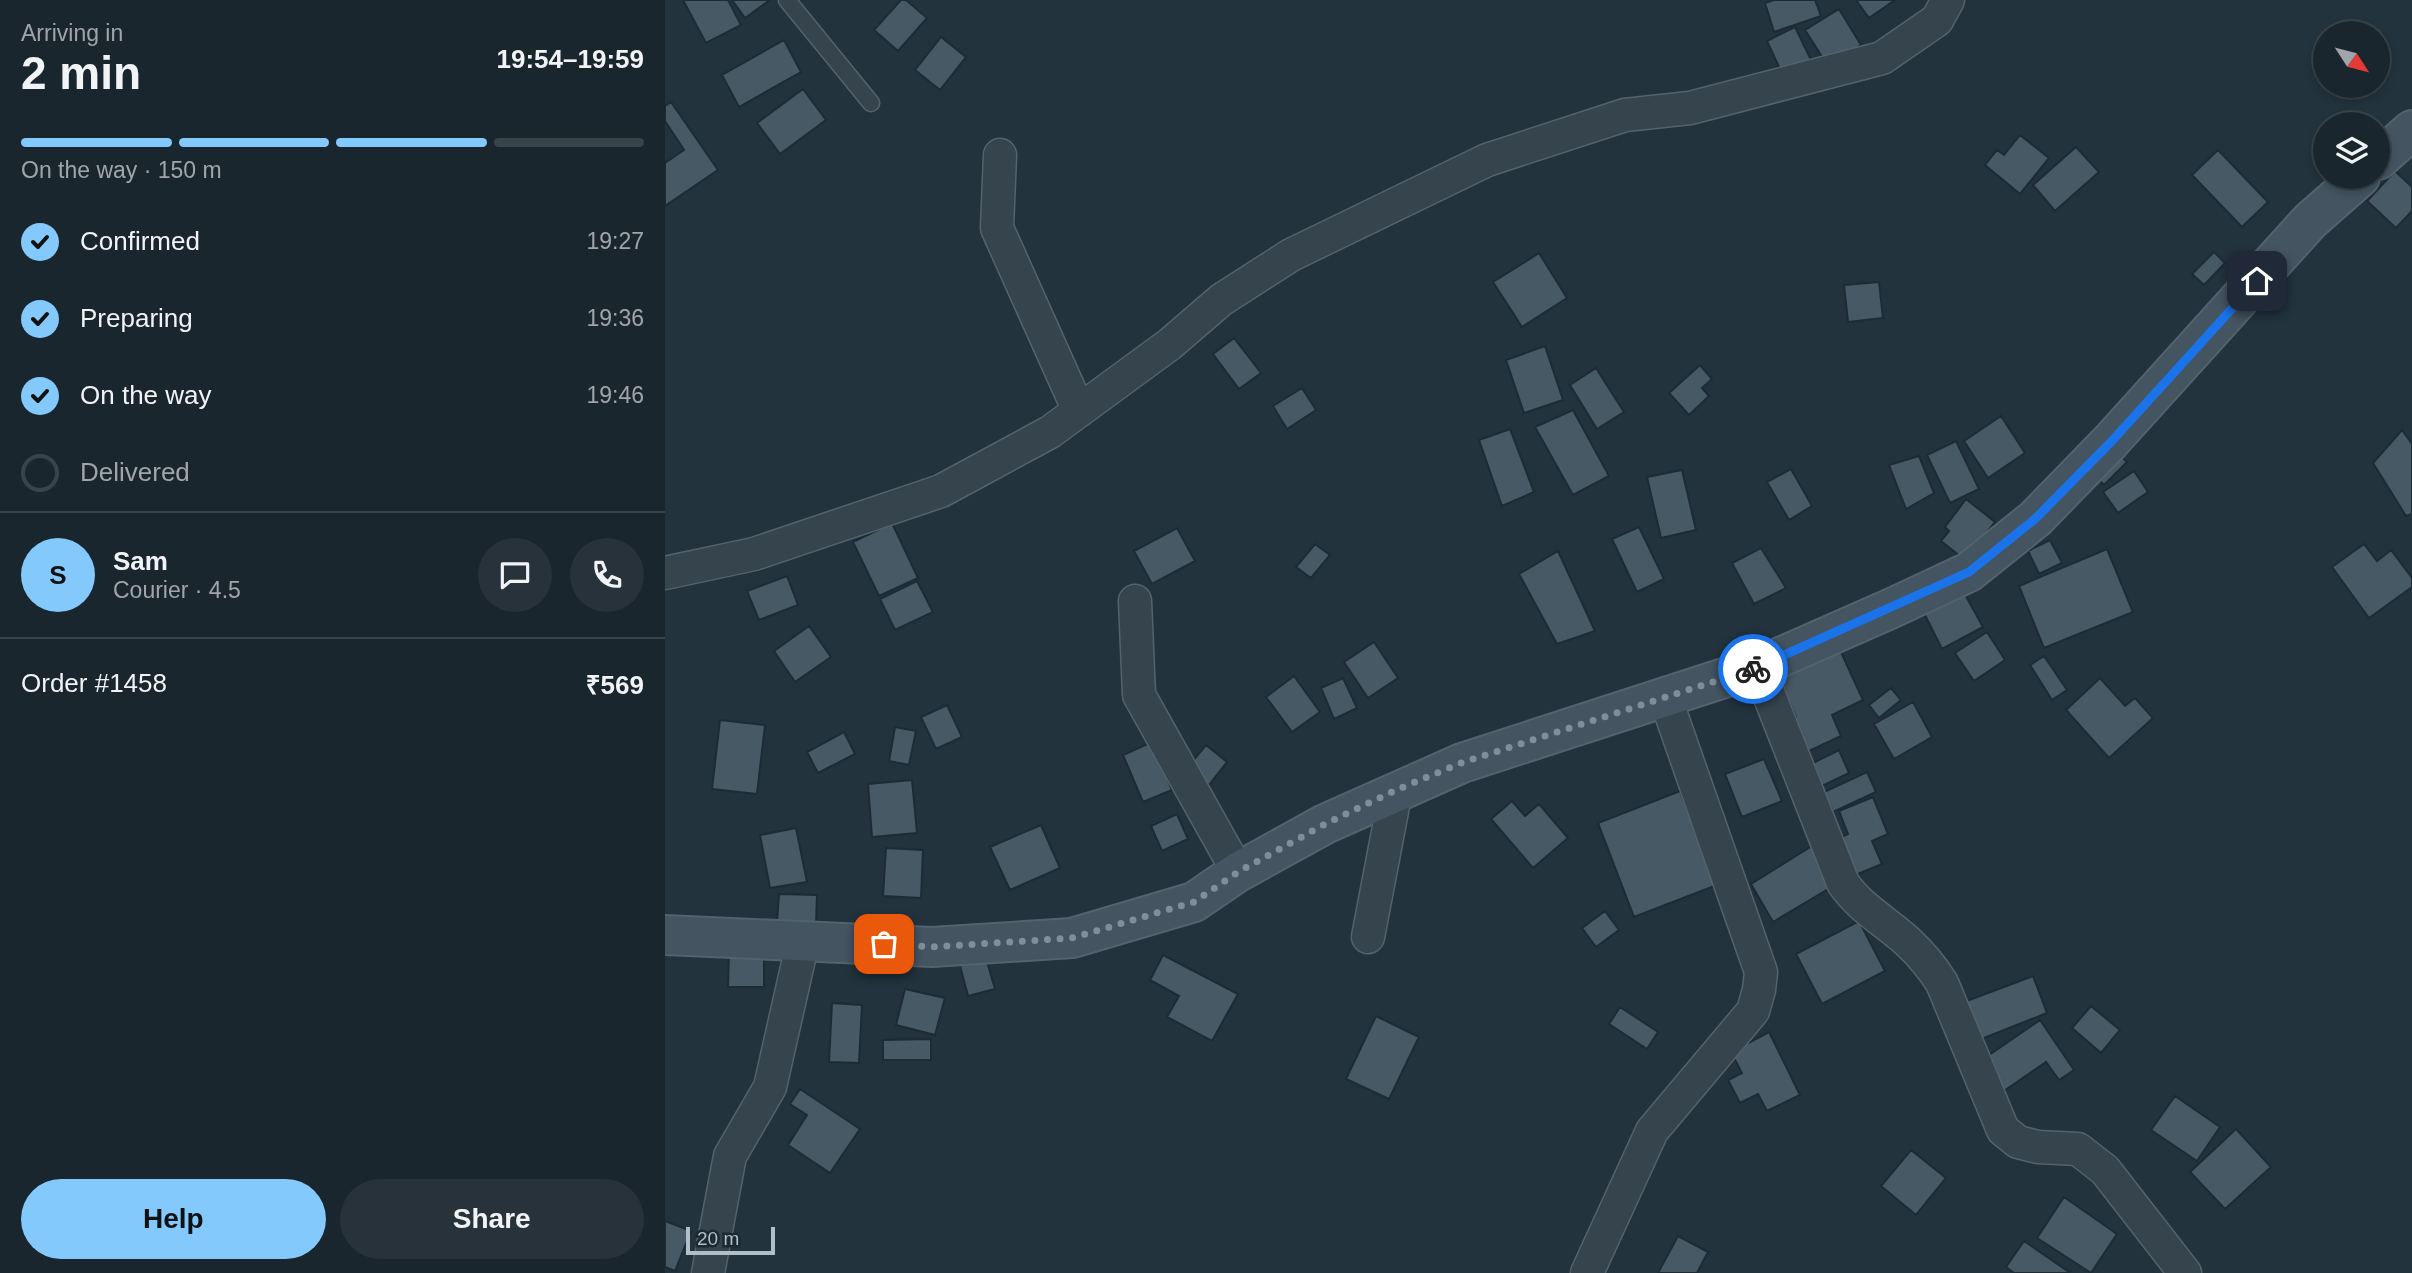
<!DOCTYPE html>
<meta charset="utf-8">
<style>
:root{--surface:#1a262e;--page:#27323a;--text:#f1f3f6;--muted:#9fa5aa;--line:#38434a;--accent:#84c9fc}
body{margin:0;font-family:Arial,sans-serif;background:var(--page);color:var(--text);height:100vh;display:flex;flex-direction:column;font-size:26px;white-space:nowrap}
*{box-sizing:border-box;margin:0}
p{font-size:23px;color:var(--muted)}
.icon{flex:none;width:38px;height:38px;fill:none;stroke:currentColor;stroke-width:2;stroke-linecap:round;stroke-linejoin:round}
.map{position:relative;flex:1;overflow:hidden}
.drawer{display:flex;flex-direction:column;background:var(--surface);width:665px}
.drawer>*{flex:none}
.needle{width:46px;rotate:126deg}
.controls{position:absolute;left:1648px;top:21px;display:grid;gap:14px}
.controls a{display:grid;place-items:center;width:77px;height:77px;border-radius:50%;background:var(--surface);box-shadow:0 4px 10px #0003,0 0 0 2px var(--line);font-size:35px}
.scale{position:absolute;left:21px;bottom:18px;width:89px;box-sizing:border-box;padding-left:7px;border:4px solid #b2bfc9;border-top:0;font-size:19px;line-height:24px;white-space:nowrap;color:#b2bfc9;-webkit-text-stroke:5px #1b2933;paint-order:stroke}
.pin{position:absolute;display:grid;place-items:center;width:60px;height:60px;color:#fff;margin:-30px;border-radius:14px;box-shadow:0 4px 10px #0006}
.courier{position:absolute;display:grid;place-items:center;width:70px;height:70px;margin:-35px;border:5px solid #1a73e8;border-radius:50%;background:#fff;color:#222;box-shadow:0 2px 9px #0007}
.overview em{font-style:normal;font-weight:600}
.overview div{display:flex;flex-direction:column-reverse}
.overview{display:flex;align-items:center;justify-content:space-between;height:119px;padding:0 21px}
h1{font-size:46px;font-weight:600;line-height:52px}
.bar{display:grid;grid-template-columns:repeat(4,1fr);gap:10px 7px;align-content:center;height:84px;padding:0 21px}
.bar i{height:9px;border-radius:5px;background:var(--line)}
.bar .current{background:var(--accent)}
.bar p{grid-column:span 4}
.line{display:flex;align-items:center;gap:18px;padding:0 21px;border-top:2px solid var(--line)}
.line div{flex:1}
.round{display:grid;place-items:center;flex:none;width:74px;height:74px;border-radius:37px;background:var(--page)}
ol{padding:0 21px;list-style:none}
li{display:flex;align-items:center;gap:21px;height:77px}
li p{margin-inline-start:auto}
li .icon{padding:7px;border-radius:50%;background:var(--accent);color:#111;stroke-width:4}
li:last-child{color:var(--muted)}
li i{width:38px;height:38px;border:4px solid var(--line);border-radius:50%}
.primary-button{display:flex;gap:14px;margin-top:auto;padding:14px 21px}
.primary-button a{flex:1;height:80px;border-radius:42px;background:var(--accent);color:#111;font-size:28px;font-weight:600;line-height:80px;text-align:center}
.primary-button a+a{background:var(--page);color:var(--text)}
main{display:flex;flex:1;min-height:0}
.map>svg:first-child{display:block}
.building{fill:#465964;stroke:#1d2b35;stroke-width:2}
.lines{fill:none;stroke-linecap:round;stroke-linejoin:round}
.service-casing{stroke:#54626c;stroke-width:19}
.minor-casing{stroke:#54626c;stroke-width:35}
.secondary-casing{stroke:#54626c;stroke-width:42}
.service{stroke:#36444e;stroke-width:16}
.minor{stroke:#36444e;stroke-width:32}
.secondary{stroke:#445461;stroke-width:38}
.done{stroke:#808e98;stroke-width:7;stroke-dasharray:0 12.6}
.route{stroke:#1a73e8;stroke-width:9}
</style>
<main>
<section class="drawer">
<div class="overview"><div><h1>2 min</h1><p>Arriving in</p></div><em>19:54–19:59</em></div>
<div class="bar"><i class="current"></i><i class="current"></i><i class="current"></i><i></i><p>On the way · 150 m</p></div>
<ol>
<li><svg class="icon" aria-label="check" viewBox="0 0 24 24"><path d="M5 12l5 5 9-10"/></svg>Confirmed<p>19:27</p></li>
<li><svg class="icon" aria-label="check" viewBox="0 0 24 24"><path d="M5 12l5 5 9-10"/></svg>Preparing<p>19:36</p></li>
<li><svg class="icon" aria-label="check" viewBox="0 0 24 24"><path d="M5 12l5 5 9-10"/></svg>On the way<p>19:46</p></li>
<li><i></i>Delivered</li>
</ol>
<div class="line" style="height:126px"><b class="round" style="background:var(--accent);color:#111">S</b><div><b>Sam</b><p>Courier · 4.5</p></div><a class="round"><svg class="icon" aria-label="chat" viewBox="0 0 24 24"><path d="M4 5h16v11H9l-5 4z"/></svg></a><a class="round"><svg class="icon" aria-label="phone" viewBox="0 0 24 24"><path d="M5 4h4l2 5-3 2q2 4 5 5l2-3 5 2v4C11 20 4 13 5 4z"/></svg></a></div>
<div class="line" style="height:91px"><div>Order #1458</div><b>₹569</b></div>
<div class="primary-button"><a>Help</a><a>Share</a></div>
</section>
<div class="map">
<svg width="1747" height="1273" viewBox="0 0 1747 1273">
<rect width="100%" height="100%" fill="#22333e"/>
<path class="building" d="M 18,0 L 63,0 L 76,25 L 41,43 Z
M 67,0 L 105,0 L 80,18 Z
M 236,0 L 241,0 L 262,18 L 233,51 L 209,30 Z
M 1109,0 L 1150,0 L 1156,16 L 1109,32 L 1100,3 Z
M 1191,0 L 1230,0 L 1204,18 Z
M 1174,9 L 1196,45 L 1163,66 L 1140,30 Z
M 1130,27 L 1149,66 L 1120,80 L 1102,41 Z
M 276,37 L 301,57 L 275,90 L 250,70 Z
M 119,40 L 136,72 L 74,107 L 57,75 Z
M 138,89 L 161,120 L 115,154 L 92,123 Z
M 6,102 L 53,170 L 0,206 L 0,163 L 19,150 L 0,121 L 0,106 Z
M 1355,135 L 1384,158 L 1355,194 L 1320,165 L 1332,150 L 1339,155 Z
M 1411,147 L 1434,172 L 1390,211 L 1368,185 Z
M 1553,150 L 1603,202 L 1577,227 L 1527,175 Z
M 1730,171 L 1747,187 L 1747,211 L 1731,228 L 1702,201 Z
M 1549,252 L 1560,263 L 1539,285 L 1527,274 Z
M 874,253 L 902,298 L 857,327 L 828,282 Z
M 1214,282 L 1218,318 L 1183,322 L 1179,285 Z
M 569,338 L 596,373 L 574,389 L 548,354 Z
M 880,346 L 898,400 L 859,413 L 841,360 Z
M 1035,365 L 1047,379 L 1037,388 L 1044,396 L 1024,415 L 1004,393 Z
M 931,368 L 959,412 L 932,429 L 905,385 Z
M 637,388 L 651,410 L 622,429 L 608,406 Z
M 908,410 L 944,476 L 908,495 L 870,427 Z
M 1336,416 L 1360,453 L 1323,478 L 1299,441 Z
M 845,429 L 869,492 L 837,506 L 814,440 Z
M 1737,430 L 1747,444 L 1747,514 L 1741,516 L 1708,463 Z
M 1291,441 L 1314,489 L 1285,503 L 1262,455 Z
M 1453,454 L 1462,462 L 1439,485 L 1431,477 Z
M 1254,456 L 1269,493 L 1241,509 L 1224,465 Z
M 1126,469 L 1147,506 L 1124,520 L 1102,482 Z
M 1017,470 L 1031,530 L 996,538 L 982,477 Z
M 1469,471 L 1483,492 L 1453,513 L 1438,492 Z
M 1301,499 L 1330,522 L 1300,560 L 1276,541 L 1284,531 L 1280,527 Z
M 227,523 L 253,578 L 214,596 L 188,542 Z
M 974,527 L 999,579 L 972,592 L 947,539 Z
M 512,528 L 530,561 L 487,584 L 469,551 Z
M 1385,540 L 1397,563 L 1374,574 L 1363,551 Z
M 650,544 L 665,555 L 646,578 L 631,567 Z
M 1699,544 L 1712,561 L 1726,550 L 1747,578 L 1747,587 L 1704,618 L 1667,567 Z
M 1096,548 L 1121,588 L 1089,604 L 1067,563 Z
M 1442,549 L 1468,612 L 1379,648 L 1354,586 Z
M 893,551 L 930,631 L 892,644 L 854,574 Z
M 122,576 L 133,605 L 94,620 L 82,591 Z
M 252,581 L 268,612 L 230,630 L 215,599 Z
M 1297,589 L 1318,627 L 1277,649 L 1257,609 Z
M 144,626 L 166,657 L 130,682 L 109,651 Z
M 1322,632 L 1340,660 L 1309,681 L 1290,653 Z
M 709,642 L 733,678 L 703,698 L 679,662 Z
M 1175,650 L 1198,700 L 1167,715 L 1176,736 L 1142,752 L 1127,719 L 1131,717 L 1114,679 Z
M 1379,656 L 1402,690 L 1387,700 L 1365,665 Z
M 629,676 L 655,712 L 627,732 L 601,697 Z
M 678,678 L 692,708 L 669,719 L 656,688 Z
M 1435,678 L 1460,706 L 1470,698 L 1488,718 L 1444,758 L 1401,710 Z
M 1226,688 L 1236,700 L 1214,718 L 1204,705 Z
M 1248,702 L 1267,737 L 1229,759 L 1209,724 Z
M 282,705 L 297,737 L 271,749 L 256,717 Z
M 55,720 L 100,725 L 92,794 L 47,789 Z
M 230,727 L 251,731 L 244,765 L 224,761 Z
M 179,732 L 190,754 L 153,773 L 142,752 Z
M 487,742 L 507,790 L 478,802 L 458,755 Z
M 541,745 L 562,762 L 544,785 L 522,768 Z
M 1174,750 L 1184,773 L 1155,787 L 1144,765 Z
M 1099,759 L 1117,801 L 1077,817 L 1060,774 Z
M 1202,772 L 1211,792 L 1168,812 L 1159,792 Z
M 247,780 L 252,833 L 207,837 L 203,784 Z
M 1015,791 L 1052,885 L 969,917 L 933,823 Z
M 1208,797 L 1223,834 L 1207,841 L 1217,864 L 1188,876 L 1172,839 L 1183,834 L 1174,811 Z
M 847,801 L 860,816 L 874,804 L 903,838 L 868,868 L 826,819 Z
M 512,814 L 523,839 L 497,851 L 486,826 Z
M 376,825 L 395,868 L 345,890 L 325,847 Z
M 131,828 L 142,882 L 105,888 L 95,835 Z
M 1147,846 L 1170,885 L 1108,922 L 1086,884 Z
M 221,848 L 258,850 L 256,898 L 218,896 Z
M 114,894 L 152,895 L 151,924 L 112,922 Z
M 940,911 L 954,930 L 931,947 L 917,928 Z
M 1194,921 L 1220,971 L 1157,1004 L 1131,954 Z
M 64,949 L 99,949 L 99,987 L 63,987 Z
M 498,955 L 573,994 L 547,1041 L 502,1017 L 514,996 L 485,980 Z
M 321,958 L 330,989 L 303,996 L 295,966 Z
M 1368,976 L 1382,1013 L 1314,1040 L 1299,1002 Z
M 240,989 L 280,998 L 270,1035 L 231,1025 Z
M 167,1003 L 197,1005 L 194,1063 L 164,1062 Z
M 1426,1006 L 1455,1030 L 1436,1053 L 1407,1028 Z
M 955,1007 L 993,1032 L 982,1049 L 944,1024 Z
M 711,1016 L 754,1037 L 724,1099 L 681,1079 Z
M 1375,1020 L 1409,1070 L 1394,1080 L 1381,1062 L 1336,1093 L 1314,1062 Z
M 1104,1032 L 1135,1095 L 1102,1111 L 1093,1094 L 1075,1103 L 1063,1080 L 1077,1073 L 1066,1052 Z
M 266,1039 L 266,1060 L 218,1060 L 218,1040 Z
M 135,1089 L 195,1129 L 165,1173 L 123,1145 L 142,1115 L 125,1104 Z
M 1510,1096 L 1555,1127 L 1532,1161 L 1486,1130 Z
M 1571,1129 L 1606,1167 L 1560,1209 L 1525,1172 Z
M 1246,1150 L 1281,1178 L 1251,1215 L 1216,1186 Z
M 1399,1197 L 1452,1234 L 1426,1273 L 1372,1238 Z
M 0,1221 L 26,1231 L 10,1271 L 0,1267 Z
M 1013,1236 L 1043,1252 L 1032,1273 L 993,1273 Z
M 1359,1241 L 1404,1272 L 1403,1273 L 1349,1273 L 1341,1267 Z"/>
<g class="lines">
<defs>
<path id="service" d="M 122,0 L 206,103"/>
<path id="minor" d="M 335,155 L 332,228 L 414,411
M 0,573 L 89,554 L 276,491 L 385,432 L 505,344 L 556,300 L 626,255 L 822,160 L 960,115 L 1025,108 L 1217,58 L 1272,20 L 1283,0
M 470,601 L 474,695 L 573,872
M 1093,667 L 1178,883 C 1195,908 1220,921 1242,941 C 1255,953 1267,967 1277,983 L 1338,1130 L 1353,1142 L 1373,1147 L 1413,1149 L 1440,1170 L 1520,1273
M 703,937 L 731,790
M 43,1273 L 65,1156 L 105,1087 L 138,941
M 922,1273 L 987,1131 L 1088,1011 L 1094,990 L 1096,972 L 1000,697"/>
<path id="secondary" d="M 1713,160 L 1747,130
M 0,935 L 267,947 L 407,938 L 529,902 L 573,872 L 660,824 L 797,763 L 1093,667 L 1227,608 L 1304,572 L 1370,519 L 1445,442 L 1645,221 L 1695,177"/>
</defs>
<use href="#service" class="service-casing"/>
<use href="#minor" class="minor-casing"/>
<use href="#secondary" class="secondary-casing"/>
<use href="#service" class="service"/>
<use href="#minor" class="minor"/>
<use href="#secondary" class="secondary"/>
</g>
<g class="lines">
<path class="done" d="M 219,944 L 267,947 L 407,938 L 529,902 L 573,872 L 660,824 L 731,790 L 796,763 L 1088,669"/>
<path class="route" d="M 1088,669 L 1304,572 L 1370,519 L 1446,442 L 1592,281"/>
</g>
</svg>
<div class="controls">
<a><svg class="needle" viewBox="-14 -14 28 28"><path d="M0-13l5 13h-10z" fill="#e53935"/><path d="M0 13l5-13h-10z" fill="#9fa5aa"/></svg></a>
<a><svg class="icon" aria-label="layers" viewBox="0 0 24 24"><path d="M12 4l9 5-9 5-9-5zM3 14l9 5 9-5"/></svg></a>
</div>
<div class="scale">20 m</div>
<div class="pin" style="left:219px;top:944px;background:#ea580c"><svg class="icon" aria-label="bag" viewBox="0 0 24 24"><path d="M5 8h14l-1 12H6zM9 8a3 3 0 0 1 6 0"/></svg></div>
<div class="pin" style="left:1592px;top:281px;background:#1f2937"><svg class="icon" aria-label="home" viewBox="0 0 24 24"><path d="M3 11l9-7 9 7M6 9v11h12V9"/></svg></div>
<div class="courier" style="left:1088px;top:669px"><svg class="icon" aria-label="bike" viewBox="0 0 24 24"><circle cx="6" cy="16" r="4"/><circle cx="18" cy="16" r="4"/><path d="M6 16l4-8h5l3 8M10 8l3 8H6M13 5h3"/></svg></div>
</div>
</main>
